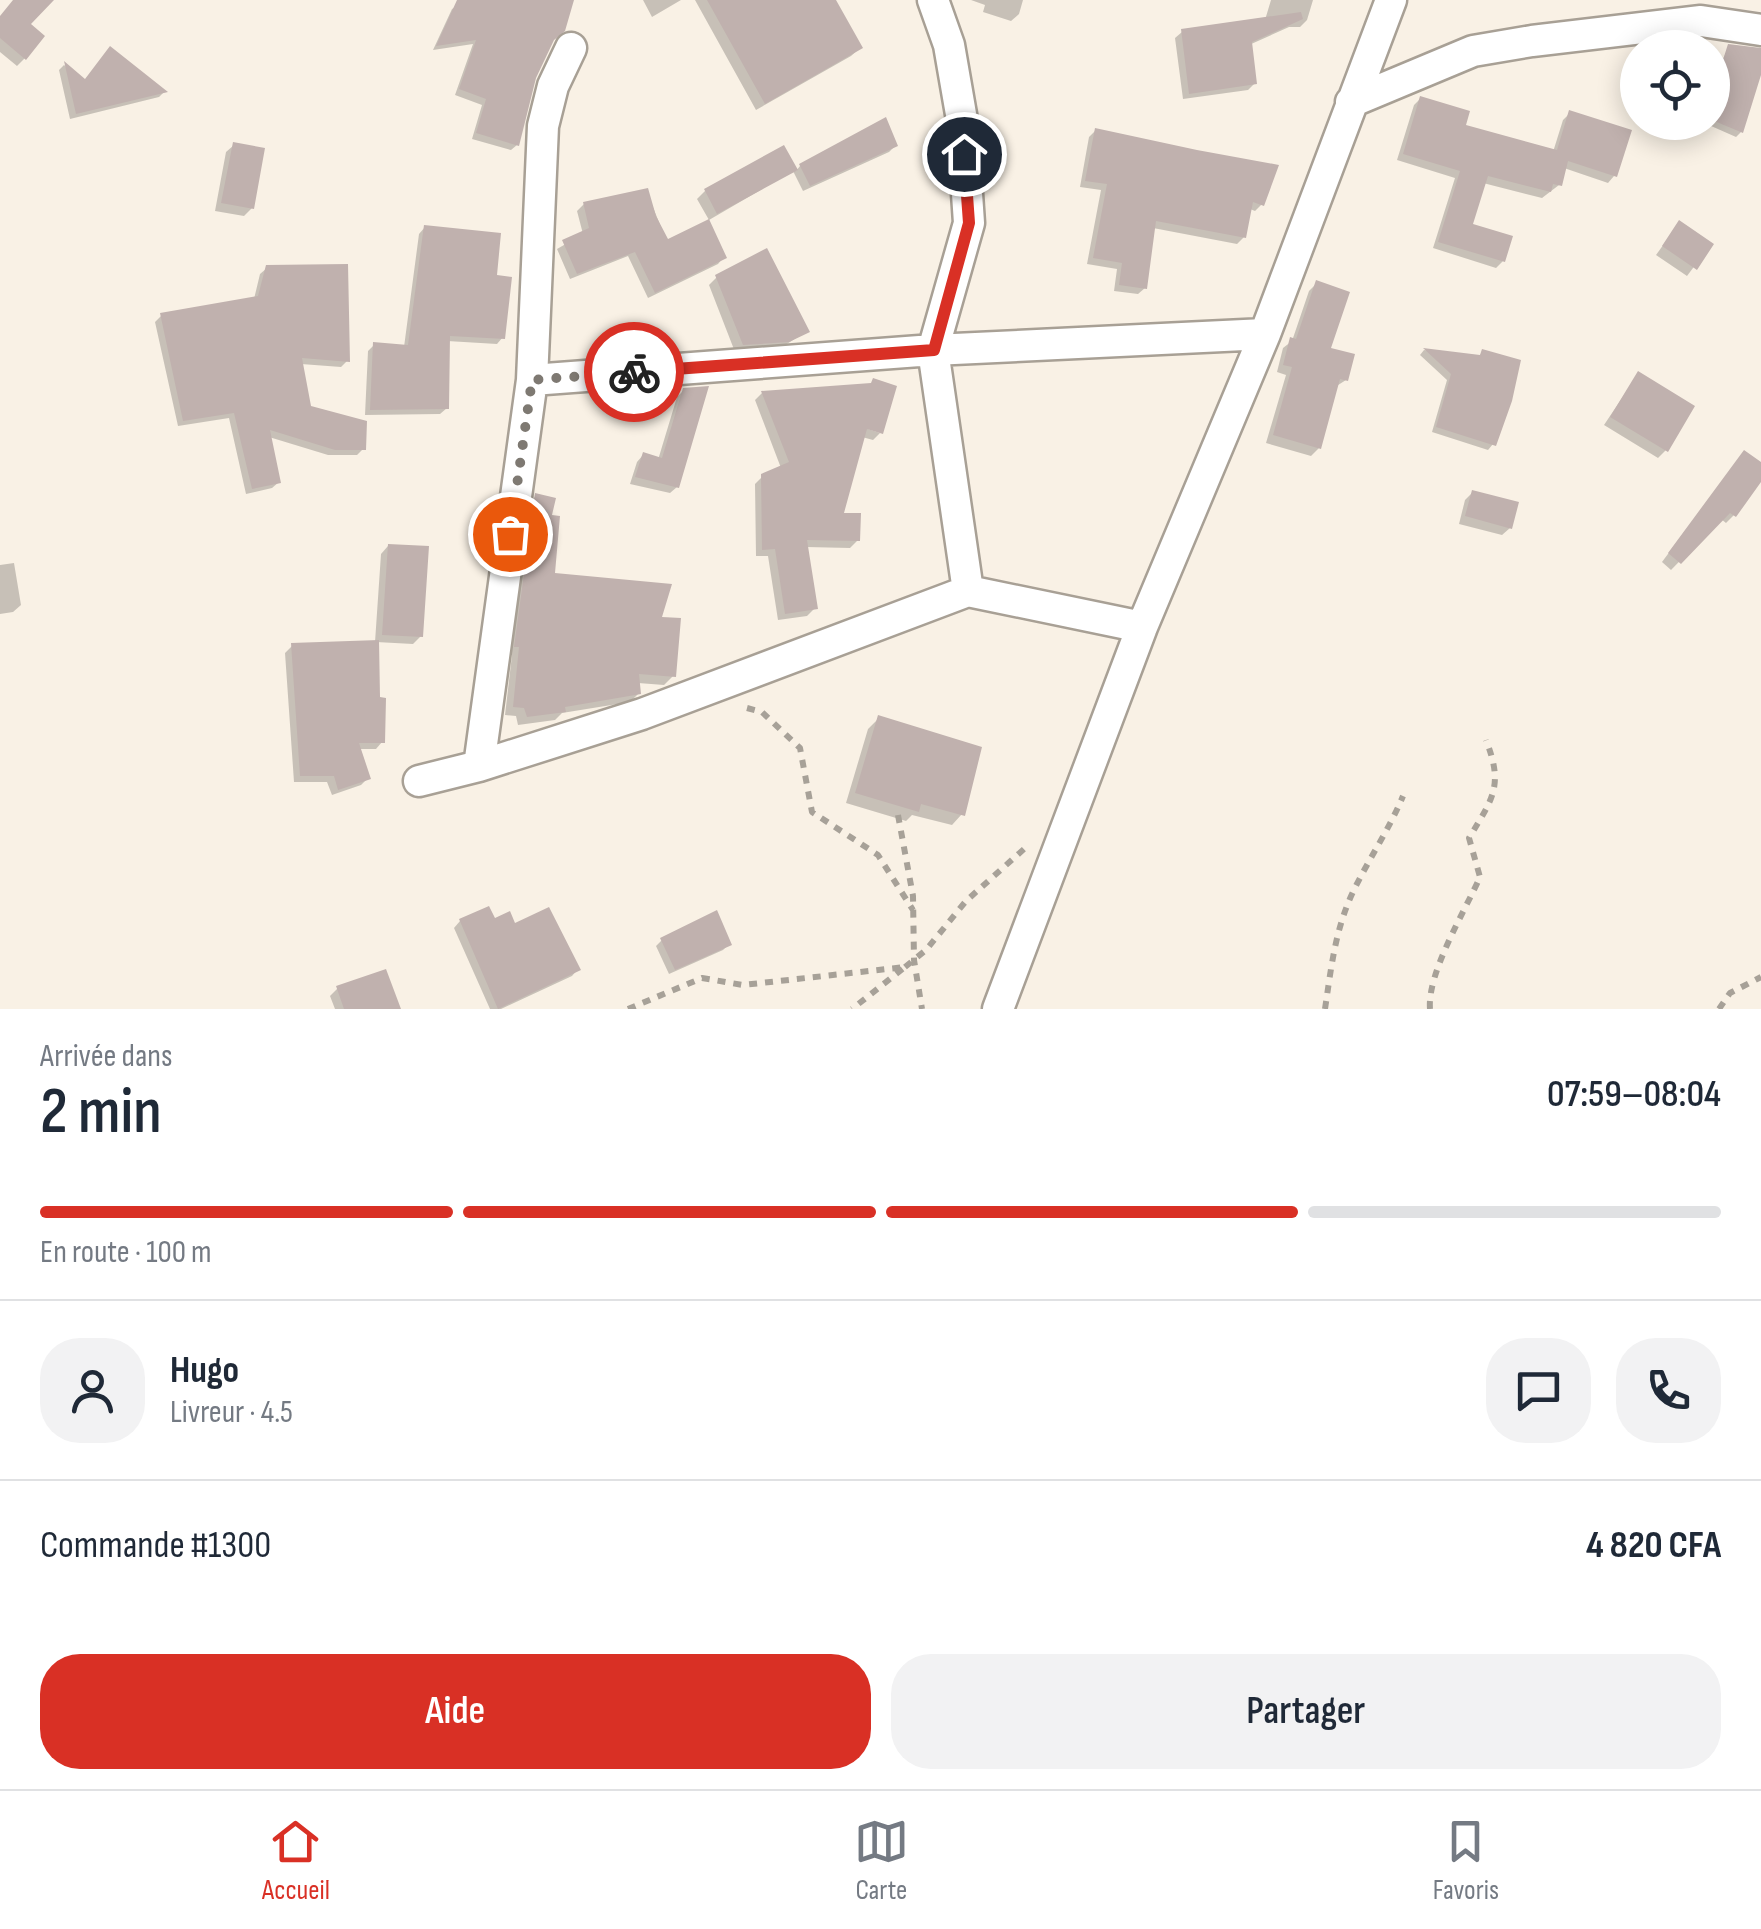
<!DOCTYPE html>
<html lang="fr">
<meta charset="utf-8">
<style>
:root{--surface:#fff;--page:#f2f2f3;--text:#1f2937;--muted:#747a83;--line:#e0e1e3;--accent:#d93025}
body{margin:0;font-family:"Sofia Sans Condensed",sans-serif;background:var(--page);color:var(--text);height:100vh;display:flex;flex-direction:column;font-size:38px;white-space:nowrap}
*{box-sizing:border-box;margin:0}
p{font-size:32px;color:var(--muted)}
.icon{flex:none;width:55px;height:55px;fill:none;stroke:currentColor;stroke-width:2;stroke-linecap:round;stroke-linejoin:round}
.map{position:relative;height:1009px;overflow:hidden}
.sheet{display:flex;flex-direction:column;background:var(--surface);flex:1}
.sheet>*{flex:none}
.buttons{position:absolute;left:1620px;top:30px;display:grid;gap:20px}
.buttons a{display:grid;place-items:center;width:110px;height:110px;border-radius:50%;background:var(--surface);box-shadow:0 5px 25px #0003;font-size:50px}
.pin{position:absolute;display:grid;place-items:center;width:85px;height:85px;color:#fff;margin:-42px;border:5px solid #fff;border-radius:50%;box-shadow:0 2px 10px #0007}
.courier{position:absolute;display:grid;place-items:center;width:100px;height:100px;margin:-50px;border:8px solid #d93025;border-radius:50%;background:#fff;color:#222;box-shadow:0 2px 12px #0007}
.overview em{font-style:normal;font-weight:600}
.overview div{display:flex;flex-direction:column-reverse}
.overview{display:flex;align-items:center;justify-content:space-between;height:170px;padding:0 40px}
h1{font-size:65px;font-weight:600;line-height:75px}
.bar{display:grid;grid-template-columns:repeat(4,1fr);gap:15px 10px;align-content:center;height:120px;padding:0 40px}
.bar i{height:12px;border-radius:8px;background:var(--line)}
.bar .selected{background:var(--accent)}
.bar p{grid-column:span 4}
.line{display:flex;align-items:center;gap:25px;padding:0 40px;border-top:2px solid var(--line)}
.line div{flex:1}
.round{display:grid;place-items:center;flex:none;width:105px;height:105px;border-radius:40px;background:var(--page)}
.cta{display:flex;gap:20px;margin-top:auto;padding:20px 40px}
.cta a{flex:1;height:115px;border-radius:40px;background:var(--accent);color:#fff;font-size:40px;font-weight:600;line-height:115px;text-align:center}
.cta a+a{background:var(--page);color:var(--text)}
.tabs{display:flex;justify-content:space-around;align-items:center;height:140px;border-top:2px solid var(--line);background:var(--surface);font-size:28px;color:var(--muted)}
.tabs a{display:grid;justify-items:center;gap:5px}
.tabs .selected{color:var(--accent)}
.map>svg:first-child{display:block}
.shadow{fill:#0003}
.building{fill:#c0b1ae}
.lines{fill:none;stroke-linecap:round;stroke-linejoin:round}
.minor-casing{stroke:#a8a095;stroke-width:35}
.path{stroke:#a7a198;stroke-width:6;stroke-dasharray:8 8;stroke-linecap:butt}
.minor{stroke:#fff;stroke-width:30}
.done{stroke:#7e7972;stroke-width:10;stroke-dasharray:0 18}
.route{stroke:#d93025;stroke-width:12}
</style>
<div class="map">
<svg width="1761" height="1009" viewBox="0 0 1761 1009">
<rect width="100%" height="100%" fill="#f9f1e5"/>
<path class="shadow" d="M 23,0 L 51,0 L 27,24 L 25,58 L 17,66 L 0,52 L 0,18 Z
M 466,0 L 572,0 L 534,77 L 517,145 L 511,150 L 472,139 L 482,105 L 455,95 L 473,44 L 433,50 L 452,9 Z
M 643,0 L 681,0 L 652,17 Z
M 695,0 L 833,0 L 860,48 L 851,56 L 756,110 Z
M 971,0 L 1023,0 L 1019,14 L 1011,21 L 983,12 L 985,5 Z
M 1271,0 L 1313,0 L 1307,20 L 1300,27 L 1289,27 L 1249,45 L 1255,83 L 1248,90 L 1183,99 L 1175,38 L 1182,32 L 1265,20 Z
M 1729,47 L 1761,51 L 1761,67 L 1741,132 L 1736,137 L 1702,122 L 1712,122 L 1712,62 L 1720,65 Z
M 64,65 L 84,82 L 164,92 L 159,97 L 70,119 L 59,70 Z
M 1421,98 L 1463,127 L 1553,152 L 1563,120 L 1570,113 L 1614,176 L 1608,183 L 1564,168 L 1559,185 L 1542,198 L 1483,183 L 1470,226 L 1503,261 L 1496,268 L 1433,248 L 1455,178 L 1397,160 L 1414,105 Z
M 1096,130 L 1262,204 L 1255,211 L 1250,209 L 1244,237 L 1237,244 L 1153,228 L 1145,288 L 1138,294 L 1114,291 L 1117,269 L 1087,264 L 1101,190 L 1080,187 L 1089,137 Z
M 234,145 L 252,208 L 244,216 L 215,211 L 226,152 Z
M 896,145 L 889,152 L 803,191 L 793,171 L 709,220 L 697,199 L 705,191 L 783,148 L 796,171 L 800,166 Z
M 646,190 L 667,242 L 724,257 L 718,264 L 648,298 L 628,256 L 570,279 L 557,249 L 583,234 L 577,211 L 584,204 Z
M 1679,223 L 1711,244 L 1687,276 L 1656,255 Z
M 425,227 L 494,278 L 503,337 L 497,344 L 447,341 L 447,408 L 440,414 L 365,415 L 368,351 L 374,345 L 404,347 L 419,234 Z
M 267,268 L 347,361 L 341,367 L 301,364 L 309,408 L 363,449 L 357,455 L 328,455 L 269,437 L 279,482 L 272,488 L 246,494 L 229,418 L 178,426 L 155,322 L 162,315 L 254,299 L 260,274 Z
M 717,277 L 807,331 L 779,349 L 735,352 L 709,285 Z
M 1317,283 L 1328,350 L 1346,380 L 1335,387 L 1319,448 L 1311,456 L 1266,443 L 1286,375 L 1277,372 L 1283,348 L 1292,341 L 1309,291 Z
M 1424,350 L 1478,357 L 1483,352 L 1493,444 L 1488,450 L 1432,432 L 1447,380 L 1420,355 Z
M 1638,374 L 1666,450 L 1658,458 L 1604,425 Z
M 684,390 L 677,487 L 670,493 L 630,484 L 637,462 L 643,455 L 658,460 L 677,397 Z
M 762,393 L 880,433 L 873,440 L 862,437 L 840,516 L 858,540 L 850,548 L 806,547 L 815,608 L 807,616 L 778,620 L 768,556 L 756,556 L 755,484 L 763,476 L 781,468 L 755,400 Z
M 1737,461 L 1761,465 L 1761,478 L 1734,515 L 1726,523 L 1721,519 L 1671,570 L 1662,562 Z
M 1473,492 L 1510,528 L 1502,535 L 1459,524 L 1465,500 Z
M 536,496 L 549,517 L 552,575 L 673,676 L 664,685 L 638,683 L 639,693 L 630,702 L 562,713 L 555,720 L 518,725 L 516,716 L 505,715 L 512,655 L 507,655 L 527,505 Z
M 388,546 L 421,636 L 413,644 L 376,642 L 382,742 L 376,749 L 359,749 L 368,778 L 361,785 L 332,795 L 327,782 L 294,782 L 285,653 L 292,646 L 375,642 L 381,554 Z
M 14,563 L 21,605 L 13,612 L 0,614 L 0,565 Z
M 879,718 L 962,814 L 952,825 L 912,815 L 906,821 L 846,803 L 868,729 Z
M 460,921 L 493,922 L 514,927 L 578,969 L 572,976 L 501,1009 L 490,1009 L 454,928 Z
M 662,940 L 729,944 L 723,950 L 669,974 L 656,946 Z
M 338,988 L 398,1009 L 335,1009 L 330,996 Z"/>
<path class="building" d="M 13,0 L 54,0 L 31,24 L 45,36 L 26,60 L 0,38 L 0,16 Z
M 457,0 L 574,0 L 565,31 L 554,40 L 536,78 L 519,146 L 476,133 L 486,99 L 459,89 L 476,40 L 436,46 Z
M 707,0 L 836,0 L 863,48 L 765,104 Z
M 1301,12 L 1303,19 L 1252,42 L 1257,84 L 1189,94 L 1181,29 Z
M 1728,44 L 1761,48 L 1761,75 L 1743,133 L 1712,120 L 1712,59 L 1722,63 Z
M 110,46 L 168,92 L 76,114 L 64,61 L 85,79 Z
M 1420,96 L 1470,111 L 1466,125 L 1557,150 L 1569,110 L 1632,130 L 1617,177 L 1568,161 L 1562,186 L 1553,184 L 1551,192 L 1488,176 L 1473,224 L 1513,236 L 1505,262 L 1438,242 L 1460,171 L 1403,154 Z
M 886,117 L 898,146 L 810,186 L 799,164 Z
M 1095,128 L 1197,150 L 1279,165 L 1264,206 L 1253,202 L 1246,238 L 1156,221 L 1147,289 L 1119,285 L 1122,263 L 1093,258 L 1107,184 L 1085,181 Z
M 233,142 L 265,148 L 254,209 L 221,203 Z
M 784,145 L 798,170 L 717,214 L 704,189 Z
M 648,188 L 656,216 L 668,239 L 709,219 L 727,258 L 655,293 L 635,252 L 577,274 L 562,240 L 589,228 L 583,202 Z
M 1679,220 L 1714,244 L 1697,270 L 1662,246 Z
M 424,225 L 501,233 L 497,275 L 512,277 L 505,339 L 450,336 L 449,409 L 370,410 L 373,342 L 408,345 Z
M 767,248 L 810,332 L 789,342 L 743,345 L 715,275 Z
M 348,264 L 350,362 L 302,358 L 311,406 L 367,421 L 366,450 L 335,450 L 270,430 L 281,483 L 252,489 L 234,413 L 183,421 L 160,313 L 258,296 L 266,265 Z
M 1316,280 L 1350,292 L 1331,348 L 1355,354 L 1348,381 L 1340,379 L 1321,449 L 1273,435 L 1292,367 L 1283,365 L 1290,337 L 1296,339 Z
M 1423,348 L 1480,355 L 1482,349 L 1521,360 L 1512,401 L 1496,446 L 1436,427 L 1451,374 Z
M 1638,371 L 1695,406 L 1668,452 L 1610,417 Z
M 873,378 L 897,386 L 883,434 L 867,429 L 844,513 L 861,513 L 860,541 L 807,540 L 818,609 L 785,614 L 775,549 L 762,550 L 761,474 L 789,462 L 761,391 L 871,383 Z
M 709,386 L 679,488 L 635,477 L 643,452 L 662,458 L 683,388 Z
M 1744,450 L 1761,462 L 1761,482 L 1736,517 L 1730,513 L 1681,564 L 1668,553 Z
M 1472,490 L 1519,502 L 1512,529 L 1465,516 Z
M 535,493 L 556,498 L 552,515 L 560,516 L 555,573 L 672,584 L 662,617 L 681,618 L 676,677 L 639,674 L 641,694 L 565,707 L 566,712 L 527,717 L 524,708 L 513,707 L 519,647 L 514,647 Z
M 388,544 L 429,546 L 423,637 L 382,635 Z
M 379,640 L 380,697 L 386,698 L 385,743 L 359,743 L 371,779 L 338,790 L 334,776 L 300,776 L 291,643 Z
M 878,715 L 982,747 L 965,816 L 921,804 L 919,812 L 855,793 Z
M 489,906 L 495,918 L 510,911 L 515,923 L 549,907 L 581,970 L 498,1009 L 459,919 Z
M 717,910 L 732,945 L 675,970 L 660,938 Z
M 386,969 L 401,1009 L 344,1009 L 336,986 Z"/>
<g class="lines">
<defs>
<path id="minor" d="M 933,0 L 949,45 L 962,120 L 969,223 L 933,350 L 968,591
M 1351,102 L 1473,51 L 1532,41 L 1701,21 L 1761,30
M 532,380 L 543,126 L 553,86 L 571,48
M 479,766 L 532,380 L 933,350 L 1265,334
M 419,781 L 479,766 L 642,714 L 968,591 L 1142,627
M 998,1009 L 1142,627 L 1265,334 L 1391,0"/>
</defs>
<use href="#minor" class="minor-casing"/>
<path class="path" d="M 747,708 L 762,712 L 800,748 L 812,812 L 878,855 L 913,910
M 898,815 L 913,896 L 914,960 L 922,1009
M 905,967 L 926,950 L 966,901 L 1024,849
M 628,1009 L 702,978 L 743,985 L 905,967 L 852,1009
M 1325,1009 C 1331,969 1335,931 1352,894 C 1368,860 1389,830 1403,796
M 1430,1009 C 1427,973 1465,911 1480,877 L 1469,838 C 1493,798 1504,786 1486,740
M 1719,1009 L 1730,993 L 1761,977"/>
<use href="#minor" class="minor"/>
</g>
<g class="lines">
<path class="done" d="M 510,534 L 532,380 L 634,372"/>
<path class="route" d="M 634,372 L 934,350 L 969,223 L 964,154"/>
</g>
</svg>
<div class="buttons">
<a><svg class="icon" aria-label="locate" viewBox="0 0 24 24"><circle cx="12" cy="12" r="6"/><path d="M12 2v4M12 18v4M2 12h4M18 12h4"/></svg></a>
</div>
<div class="pin" style="left:510px;top:534px;background:#ea580c"><svg class="icon" aria-label="bag" viewBox="0 0 24 24"><path d="M5 8h14l-1 12H6zM9 8a3 3 0 0 1 6 0"/></svg></div>
<div class="pin" style="left:964px;top:154px;background:#1f2937"><svg class="icon" aria-label="home" viewBox="0 0 24 24"><path d="M3 11l9-7 9 7M6 9v11h12V9"/></svg></div>
<div class="courier" style="left:634px;top:372px"><svg class="icon" aria-label="bike" viewBox="0 0 24 24"><circle cx="6" cy="16" r="4"/><circle cx="18" cy="16" r="4"/><path d="M6 16l4-8h5l3 8M10 8l3 8H6M13 5h3"/></svg></div>
</div>
<section class="sheet">
<div class="overview"><div><h1>2 min</h1><p>Arrivée dans</p></div><em>07:59–08:04</em></div>
<div class="bar"><i class="selected"></i><i class="selected"></i><i class="selected"></i><i></i><p>En route · 100 m</p></div>
<div class="line" style="height:180px"><a class="round"><svg class="icon" aria-label="person" viewBox="0 0 24 24"><circle cx="12" cy="8" r="4"/><path d="M4 21q1-7 8-7t8 7"/></svg></a><div><b>Hugo</b><p>Livreur · 4.5</p></div><a class="round"><svg class="icon" aria-label="chat" viewBox="0 0 24 24"><path d="M4 5h16v11H9l-5 4z"/></svg></a><a class="round"><svg class="icon" aria-label="phone" viewBox="0 0 24 24"><path d="M5 4h4l2 5-3 2q2 4 5 5l2-3 5 2v4C11 20 4 13 5 4z"/></svg></a></div>
<div class="line" style="height:130px"><div>Commande #1300</div><b>4 820 CFA</b></div>
<div class="cta"><a>Aide</a><a>Partager</a></div>
</section>
<nav class="tabs">
<a class="selected"><svg class="icon" aria-label="home" viewBox="0 0 24 24"><path d="M3 11l9-7 9 7M6 9v11h12V9"/></svg>Accueil</a>
<a><svg class="icon" aria-label="map" viewBox="0 0 24 24"><path d="M3 6l6-2 6 2 6-2v14l-6 2-6-2-6 2zM9 4v14M15 6v14"/></svg>Carte</a>
<a><svg class="icon" aria-label="saved" viewBox="0 0 24 24"><path d="M7 4h10v16l-5-4-5 4z"/></svg>Favoris</a>
</nav>
